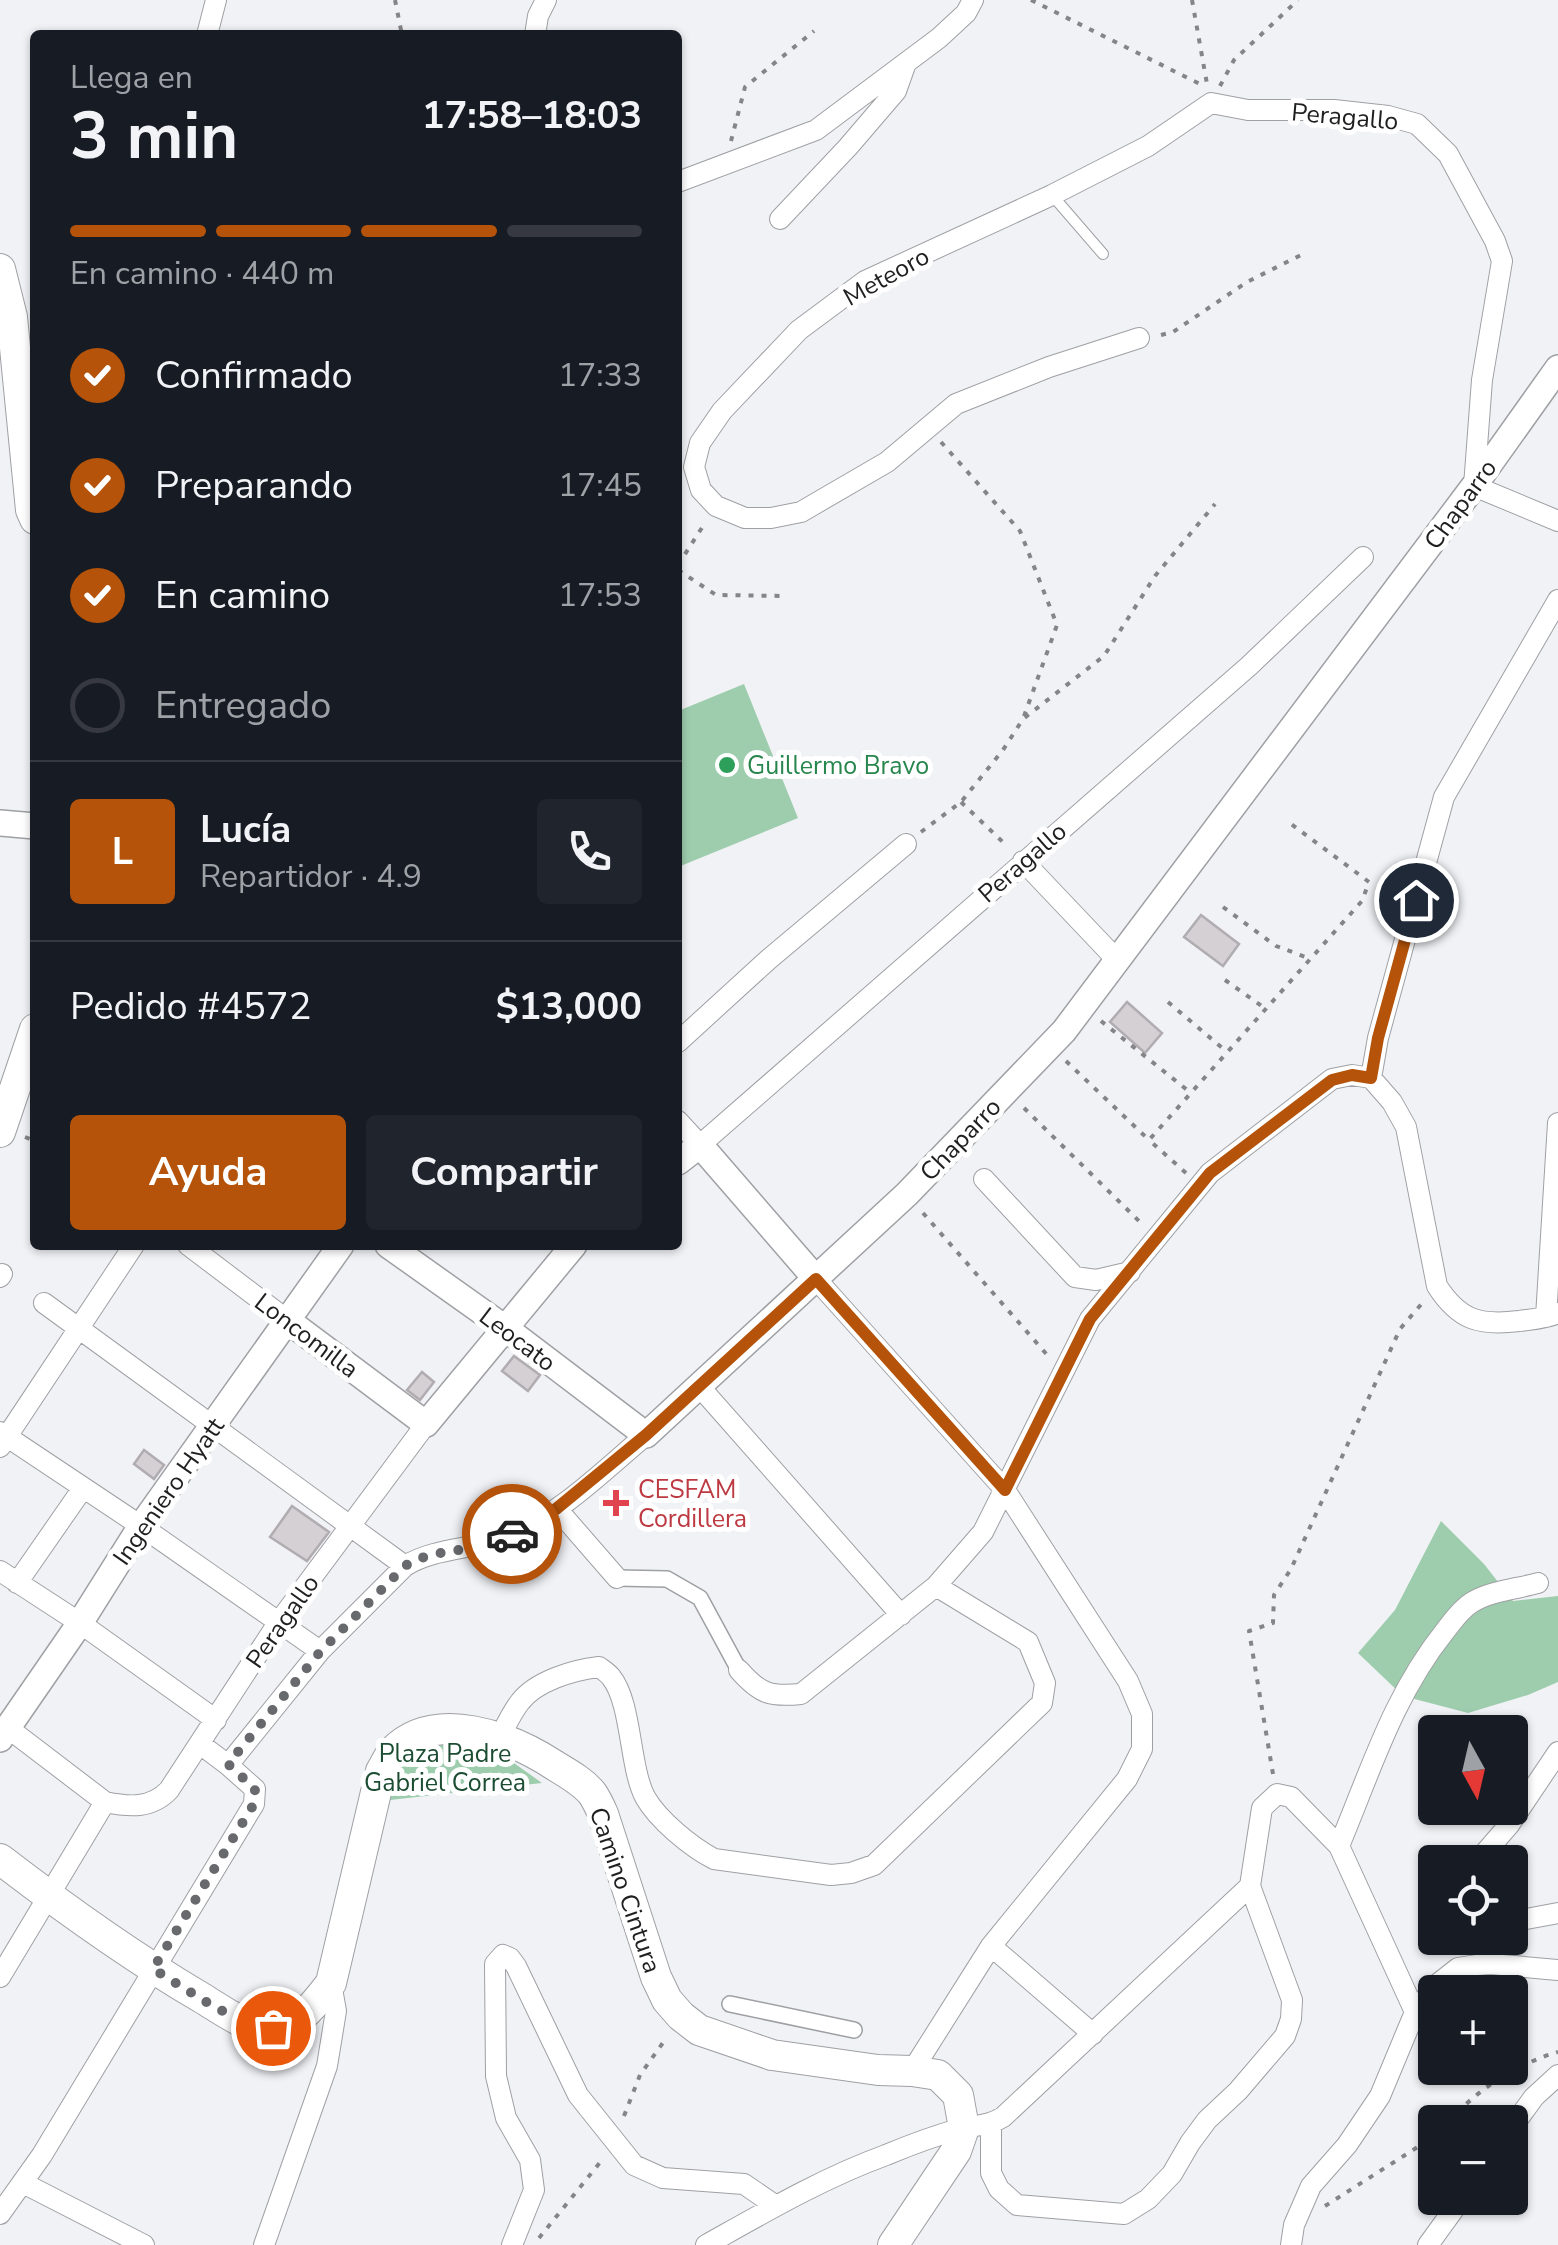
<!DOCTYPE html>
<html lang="es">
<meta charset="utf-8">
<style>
:root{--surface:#171b24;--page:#20242c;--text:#f1f3f6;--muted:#9ea1a6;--line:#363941;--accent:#b45309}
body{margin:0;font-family:"Nunito Sans",sans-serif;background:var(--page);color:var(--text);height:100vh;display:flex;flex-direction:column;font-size:38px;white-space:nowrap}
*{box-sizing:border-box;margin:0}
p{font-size:32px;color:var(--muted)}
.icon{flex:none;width:55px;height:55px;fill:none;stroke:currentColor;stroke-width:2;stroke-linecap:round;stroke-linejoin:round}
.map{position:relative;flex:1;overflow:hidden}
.panel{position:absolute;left:30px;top:30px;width:652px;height:1220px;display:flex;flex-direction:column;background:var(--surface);border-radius:10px;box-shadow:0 2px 8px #0004}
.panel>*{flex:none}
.needle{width:65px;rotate:172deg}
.tools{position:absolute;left:1418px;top:1715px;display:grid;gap:20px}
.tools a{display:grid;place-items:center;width:110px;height:110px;border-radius:10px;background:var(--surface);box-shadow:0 2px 8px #0004;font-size:50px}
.pin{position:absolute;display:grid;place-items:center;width:85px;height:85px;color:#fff;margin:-42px;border:5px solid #fff;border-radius:50%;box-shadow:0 2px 10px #0007}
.courier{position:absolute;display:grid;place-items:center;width:100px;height:100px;margin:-50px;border:8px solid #b45309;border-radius:50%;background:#fff;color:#222;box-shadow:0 2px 12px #0007}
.headline em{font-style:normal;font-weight:700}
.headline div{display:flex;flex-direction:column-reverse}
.headline{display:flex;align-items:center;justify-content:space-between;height:170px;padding:0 40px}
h1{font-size:65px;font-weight:700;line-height:75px}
.bar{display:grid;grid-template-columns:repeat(4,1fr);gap:15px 10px;align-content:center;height:120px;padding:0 40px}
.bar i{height:12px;border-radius:8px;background:var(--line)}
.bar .on{background:var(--accent)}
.bar p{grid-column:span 4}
.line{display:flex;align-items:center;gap:25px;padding:0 40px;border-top:2px solid var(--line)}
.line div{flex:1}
.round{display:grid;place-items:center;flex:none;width:105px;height:105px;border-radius:10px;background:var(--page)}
ol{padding:0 40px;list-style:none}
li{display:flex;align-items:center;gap:30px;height:110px}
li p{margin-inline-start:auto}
li .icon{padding:10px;border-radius:50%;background:var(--accent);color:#fff;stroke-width:4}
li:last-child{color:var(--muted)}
li i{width:55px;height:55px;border:5px solid var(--line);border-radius:50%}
.button{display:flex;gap:20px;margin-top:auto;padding:20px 40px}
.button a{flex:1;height:115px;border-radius:10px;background:var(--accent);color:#fff;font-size:40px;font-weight:700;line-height:115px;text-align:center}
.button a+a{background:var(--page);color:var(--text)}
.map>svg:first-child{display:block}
.green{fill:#9ecdae}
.building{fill:#d4d0d3;stroke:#b0acaf;stroke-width:2.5}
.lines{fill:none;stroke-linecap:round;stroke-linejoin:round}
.service-casing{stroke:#9fa0a4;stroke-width:12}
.pedestrian-casing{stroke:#9fa0a4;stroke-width:18}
.minor-casing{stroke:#9fa0a4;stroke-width:22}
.tertiary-casing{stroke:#9fa0a4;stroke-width:28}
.secondary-casing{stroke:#9fa0a4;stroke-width:32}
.path{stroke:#858588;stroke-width:4;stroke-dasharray:5 8;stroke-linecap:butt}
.service{stroke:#fff;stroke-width:10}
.pedestrian{stroke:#fff;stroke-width:15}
.minor{stroke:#fff;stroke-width:20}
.tertiary{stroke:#fff;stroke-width:25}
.secondary{stroke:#fff;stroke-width:30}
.done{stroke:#68696c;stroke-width:10;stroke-dasharray:0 18}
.route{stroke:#b45309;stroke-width:12}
.leisure-dot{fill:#2e9e5b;stroke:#fff;stroke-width:4}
.health-dot{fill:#e0444e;stroke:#fff;stroke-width:4}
.labels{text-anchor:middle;stroke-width:10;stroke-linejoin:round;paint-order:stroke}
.street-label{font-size:25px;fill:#1f1f21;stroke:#fff}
.leisure-label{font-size:25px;fill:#27864d;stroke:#fff;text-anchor:start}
.health-label{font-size:25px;fill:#be3a42;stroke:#fff;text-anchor:start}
.park-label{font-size:25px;fill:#1c4d32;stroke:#fff}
</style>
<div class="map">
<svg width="1558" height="2245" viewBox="0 0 1558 2245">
<rect width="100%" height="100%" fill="#f1f2f6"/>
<path class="green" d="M 744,684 L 798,818 L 678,867 L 678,711 Z
M 1441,1521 L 1484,1564 L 1513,1601 L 1558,1596 L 1558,1682 L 1528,1695 L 1468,1713 L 1403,1696 L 1358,1653 L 1395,1610 Z
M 482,1740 L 542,1783 L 390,1800 L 396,1761 L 435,1742 Z"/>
<path class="building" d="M 1201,915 L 1239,944 L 1223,966 L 1184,937 Z
M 1127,1002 L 1162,1033 L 1145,1053 L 1110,1022 Z
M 514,1356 L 540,1375 L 528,1391 L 502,1371 Z
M 422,1372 L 434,1382 L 420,1400 L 407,1390 Z
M 144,1450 L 164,1465 L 154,1479 L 134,1464 Z
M 292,1506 L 329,1532 L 307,1561 L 270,1537 Z"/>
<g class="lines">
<defs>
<path id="service" d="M 1052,195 L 1103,254"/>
<path id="pedestrian" d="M 617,1578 L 667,1579 L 700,1598 L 739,1670
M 730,2004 L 854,2030"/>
<path id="minor" d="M 207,35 L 216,0
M 535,35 L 538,16 L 546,0
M 678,182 L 816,130 L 939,38 L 966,13 L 973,0
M 780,219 L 848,147 L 896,91 L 906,63
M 1139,338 L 1049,367 L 956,404 L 887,462 L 801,512 L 771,518 L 745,518 L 716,506 L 701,490 L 694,467 L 700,443 L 722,411 L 799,330 L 865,281 L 1052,195 L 1148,146 L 1211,103 L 1248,110 L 1334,110 L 1388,116 L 1417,124 L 1448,154 L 1495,241 L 1502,261 L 1482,380 L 1474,486 L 1558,521
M 1023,861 L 1118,961
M 678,1042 L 769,959 L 906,844
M 1371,1078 L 1378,1038 L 1444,797 L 1558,600
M 678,1121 L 700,1145 L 1249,666 L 1363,557
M 984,1179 L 1075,1277 L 1096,1280 L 1130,1272
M 188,1245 L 287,1320
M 0,1277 L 2,1274
M 816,1279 L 1005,1490 L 1128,1681 L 1142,1714 L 1142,1749 L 1127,1779 L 991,1946 L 912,2071
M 44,1303 L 405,1566
M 1546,1317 L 1558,1123
M 699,1386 L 901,1615
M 0,1432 L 141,1526 L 320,1651
M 0,1447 L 134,1245
M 557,1509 L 617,1578
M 0,1571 L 80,1623 L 216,1720
M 17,1583 L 83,1488
M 739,1670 C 760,1694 770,1697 801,1694 L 936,1586 L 983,1532 L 1090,1319 L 1210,1173 L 1332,1079 L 1352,1075 L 1371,1078 L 1392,1102 L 1406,1127 L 1437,1286 C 1459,1320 1479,1326 1519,1321 C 1532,1319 1546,1319 1558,1313
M 8,1728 L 105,1802
M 500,1737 C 506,1725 512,1712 520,1702 C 536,1681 573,1670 599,1667 C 603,1670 608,1673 611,1677 C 632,1703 629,1766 645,1797 C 658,1820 691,1847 714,1859 L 831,1875 L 851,1873 L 874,1865 L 1042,1703 L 1045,1683 L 1028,1642 L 936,1586
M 228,1765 L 320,1651 L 405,1566 C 436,1547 474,1550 508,1536 C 561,1514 603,1471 646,1435
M 1339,1846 C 1371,1770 1393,1696 1445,1631 C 1453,1621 1460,1610 1471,1603 C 1489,1591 1517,1589 1538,1583
M 1477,1862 L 1509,1825 L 1558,1752
M 1510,1922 L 1558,1913
M 1482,1938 L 1491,1964
M 991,1946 L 1093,2034
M 0,1977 L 105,1802 C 129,1807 151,1809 169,1790 L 278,1623 L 426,1424
M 991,2125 L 991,2173 L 999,2189 L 1017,2205 L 1124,2214 L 1148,2199 L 1172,2174 L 1190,2143 L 1207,2120 L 1238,2091 L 1285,2036 L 1291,2019 L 1292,2000 L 1250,1886
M 1510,2130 L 1534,2097 L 1558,2075
M 23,2183 L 144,2245
M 0,2214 L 42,2155 L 254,1804 L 255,1789 L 228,1765 L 200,1744
M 264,2245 L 327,2066 L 336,2011 L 331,1983
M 512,2245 L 534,2190 L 530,2160 L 506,2118 L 496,2076 L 495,1964 L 503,1955 L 510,1958 L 516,1966 L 578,2095 L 634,2165 L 663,2178 L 744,2184 L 776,2206
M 706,2245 C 765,2212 823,2178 886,2155 C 910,2145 934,2136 959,2129 C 975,2125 989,2126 1003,2117 L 1250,1886 L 1262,1808 L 1277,1794 L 1291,1797 L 1339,1846 L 1415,2012
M 1291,2245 L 1294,2225 L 1311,2186 L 1347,2145 L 1380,2096 L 1415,2012 L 1435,1986 L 1458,1968 L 1477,1965 L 1491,1964 L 1558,1970
M 1428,2245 L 1462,2198"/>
<path id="tertiary" d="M 0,823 L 35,826
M 678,1162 L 700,1145 L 816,1279
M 388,1245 L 505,1328 L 646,1435 L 907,1194 L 1064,1031 L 1474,486 L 1558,368
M 287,1320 L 426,1424 L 574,1245
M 0,1739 L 80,1623 L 141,1526 L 341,1245"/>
<path id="secondary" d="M 0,269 L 12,317 L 31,510 L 35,519
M 0,1132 L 35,1029
M 0,1859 C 65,1909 132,1957 202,1998 C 222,2010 248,2030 272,2029 C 299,2027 316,2002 331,1983 L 381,1771 C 385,1765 388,1757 393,1751 C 436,1708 511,1737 554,1765 C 567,1773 582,1781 592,1793 C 596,1799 600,1807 603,1814 L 656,1977 L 667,2000 L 681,2016 L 699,2030 L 772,2055 L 878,2070 L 912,2071 L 938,2075 L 958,2095 L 964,2128 L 956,2151 L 893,2245"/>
</defs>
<use href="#service" class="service-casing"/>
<use href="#pedestrian" class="pedestrian-casing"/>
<use href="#minor" class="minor-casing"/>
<use href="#tertiary" class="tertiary-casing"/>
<use href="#secondary" class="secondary-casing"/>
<path class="path" d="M 395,0 L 402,35
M 1031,0 L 1204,86
M 1192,0 L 1207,84
M 1220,86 L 1234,60 L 1298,0
M 731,141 L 745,87 L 814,31
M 1161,335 L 1173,332 L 1247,282 L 1303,254
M 941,442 L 1020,531 L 1057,625 L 1023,719
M 678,565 L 705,523
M 678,570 L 716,595 L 786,596
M 961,802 L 1008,847
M 921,832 L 961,802 L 1003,750 L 1023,719 L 1104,656 L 1155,576 L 1215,504
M 1223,907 L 1276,946 L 1311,959
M 1225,980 L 1266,1009
M 1168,1002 L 1227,1052
M 1101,1021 L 1191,1093
M 1066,1061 L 1149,1140
M 1024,1108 L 1142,1224
M 25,1137 L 35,1141
M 1186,1173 L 1149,1140 L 1362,901 L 1369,882 L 1287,821
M 923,1213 L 1049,1357
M 1273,1774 L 1249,1631 L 1273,1623 L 1274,1595 L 1291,1569 L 1400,1329 L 1424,1301
M 624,2116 L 640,2075 L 667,2037
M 1448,2122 C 1477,2090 1516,2064 1558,2052
M 1325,2206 L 1435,2136
M 539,2238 L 602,2160"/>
<use href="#service" class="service"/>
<use href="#pedestrian" class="pedestrian"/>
<use href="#minor" class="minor"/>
<use href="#tertiary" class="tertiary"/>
<use href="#secondary" class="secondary"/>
</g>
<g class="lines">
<path class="done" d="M 273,2028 C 229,2022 191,1991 153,1969 L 254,1804 L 255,1789 L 228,1764 L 320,1652 L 405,1566 C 427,1552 449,1553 474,1547 C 487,1544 500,1539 512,1534"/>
<path class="route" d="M 512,1534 L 556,1509 L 646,1435 L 816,1279 L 1005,1490 L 1090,1319 L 1210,1173 L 1332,1080 L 1352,1075 L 1371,1078 L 1378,1038 L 1416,900"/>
</g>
<circle class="leisure-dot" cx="727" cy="765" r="10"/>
<path class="health-dot" d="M611 1488h10v10h10v10h-10v10h-10v-10h-10v-10h10z"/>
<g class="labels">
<g class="street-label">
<text transform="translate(1345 116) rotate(5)" y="9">Peragallo</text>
<text transform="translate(886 276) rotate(-29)" y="9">Meteoro</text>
<text transform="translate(1460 504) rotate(-54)" y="9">Chaparro</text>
<text transform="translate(1022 862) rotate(-41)" y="9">Peragallo</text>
<text transform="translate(960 1139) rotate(-46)" y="9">Chaparro</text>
<text transform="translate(307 1335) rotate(37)" y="9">Loncomilla</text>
<text transform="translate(518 1339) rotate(37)" y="9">Leocato</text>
<text transform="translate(168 1491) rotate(-55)" y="9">Ingeniero Hyatt</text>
<text transform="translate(282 1621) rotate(-55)" y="9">Peragallo</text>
<text transform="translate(626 1890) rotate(71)" y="9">Camino Cintura</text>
</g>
<g class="leisure-label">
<text x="747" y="774">Guillermo Bravo</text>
</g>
<g class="health-label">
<text x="638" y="1498">CESFAM<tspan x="638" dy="29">Cordillera</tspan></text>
</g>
<g class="park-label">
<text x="445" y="1762">Plaza Padre<tspan x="445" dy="29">Gabriel Correa</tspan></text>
</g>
</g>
</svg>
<div class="tools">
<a><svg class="needle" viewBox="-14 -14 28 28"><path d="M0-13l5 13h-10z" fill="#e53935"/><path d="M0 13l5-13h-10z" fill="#9ea1a6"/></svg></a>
<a><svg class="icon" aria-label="locate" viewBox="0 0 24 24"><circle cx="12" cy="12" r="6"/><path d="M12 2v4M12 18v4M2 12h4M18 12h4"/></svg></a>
<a>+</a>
<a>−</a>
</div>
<div class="pin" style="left:273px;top:2028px;background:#ea580c"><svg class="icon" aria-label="bag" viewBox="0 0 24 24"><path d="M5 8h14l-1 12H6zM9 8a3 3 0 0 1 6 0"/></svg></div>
<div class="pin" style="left:1416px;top:900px;background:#1f2937"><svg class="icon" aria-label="home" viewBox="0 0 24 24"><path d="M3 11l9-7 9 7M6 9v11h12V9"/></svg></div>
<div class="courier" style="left:512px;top:1534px"><svg class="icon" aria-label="car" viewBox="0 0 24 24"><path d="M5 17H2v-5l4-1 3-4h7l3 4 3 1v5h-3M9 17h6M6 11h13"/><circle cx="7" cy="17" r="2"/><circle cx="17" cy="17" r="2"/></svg></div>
<section class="panel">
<div class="headline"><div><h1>3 min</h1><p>Llega en</p></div><em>17:58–18:03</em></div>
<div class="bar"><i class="on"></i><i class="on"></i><i class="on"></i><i></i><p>En camino · 440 m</p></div>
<ol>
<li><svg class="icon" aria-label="check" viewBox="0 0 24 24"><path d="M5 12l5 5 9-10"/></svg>Confirmado<p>17:33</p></li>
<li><svg class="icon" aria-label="check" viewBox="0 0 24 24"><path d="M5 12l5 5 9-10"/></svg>Preparando<p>17:45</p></li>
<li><svg class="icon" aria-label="check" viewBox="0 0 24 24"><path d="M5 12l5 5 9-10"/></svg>En camino<p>17:53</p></li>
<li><i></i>Entregado</li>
</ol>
<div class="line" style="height:180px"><b class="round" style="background:var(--accent);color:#fff">L</b><div><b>Lucía</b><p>Repartidor · 4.9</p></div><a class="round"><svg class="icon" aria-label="phone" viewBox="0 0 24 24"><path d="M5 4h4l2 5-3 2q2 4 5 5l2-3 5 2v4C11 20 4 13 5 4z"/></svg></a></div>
<div class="line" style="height:130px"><div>Pedido #4572</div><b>$13,000</b></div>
<div class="button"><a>Ayuda</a><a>Compartir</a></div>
</section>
</div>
